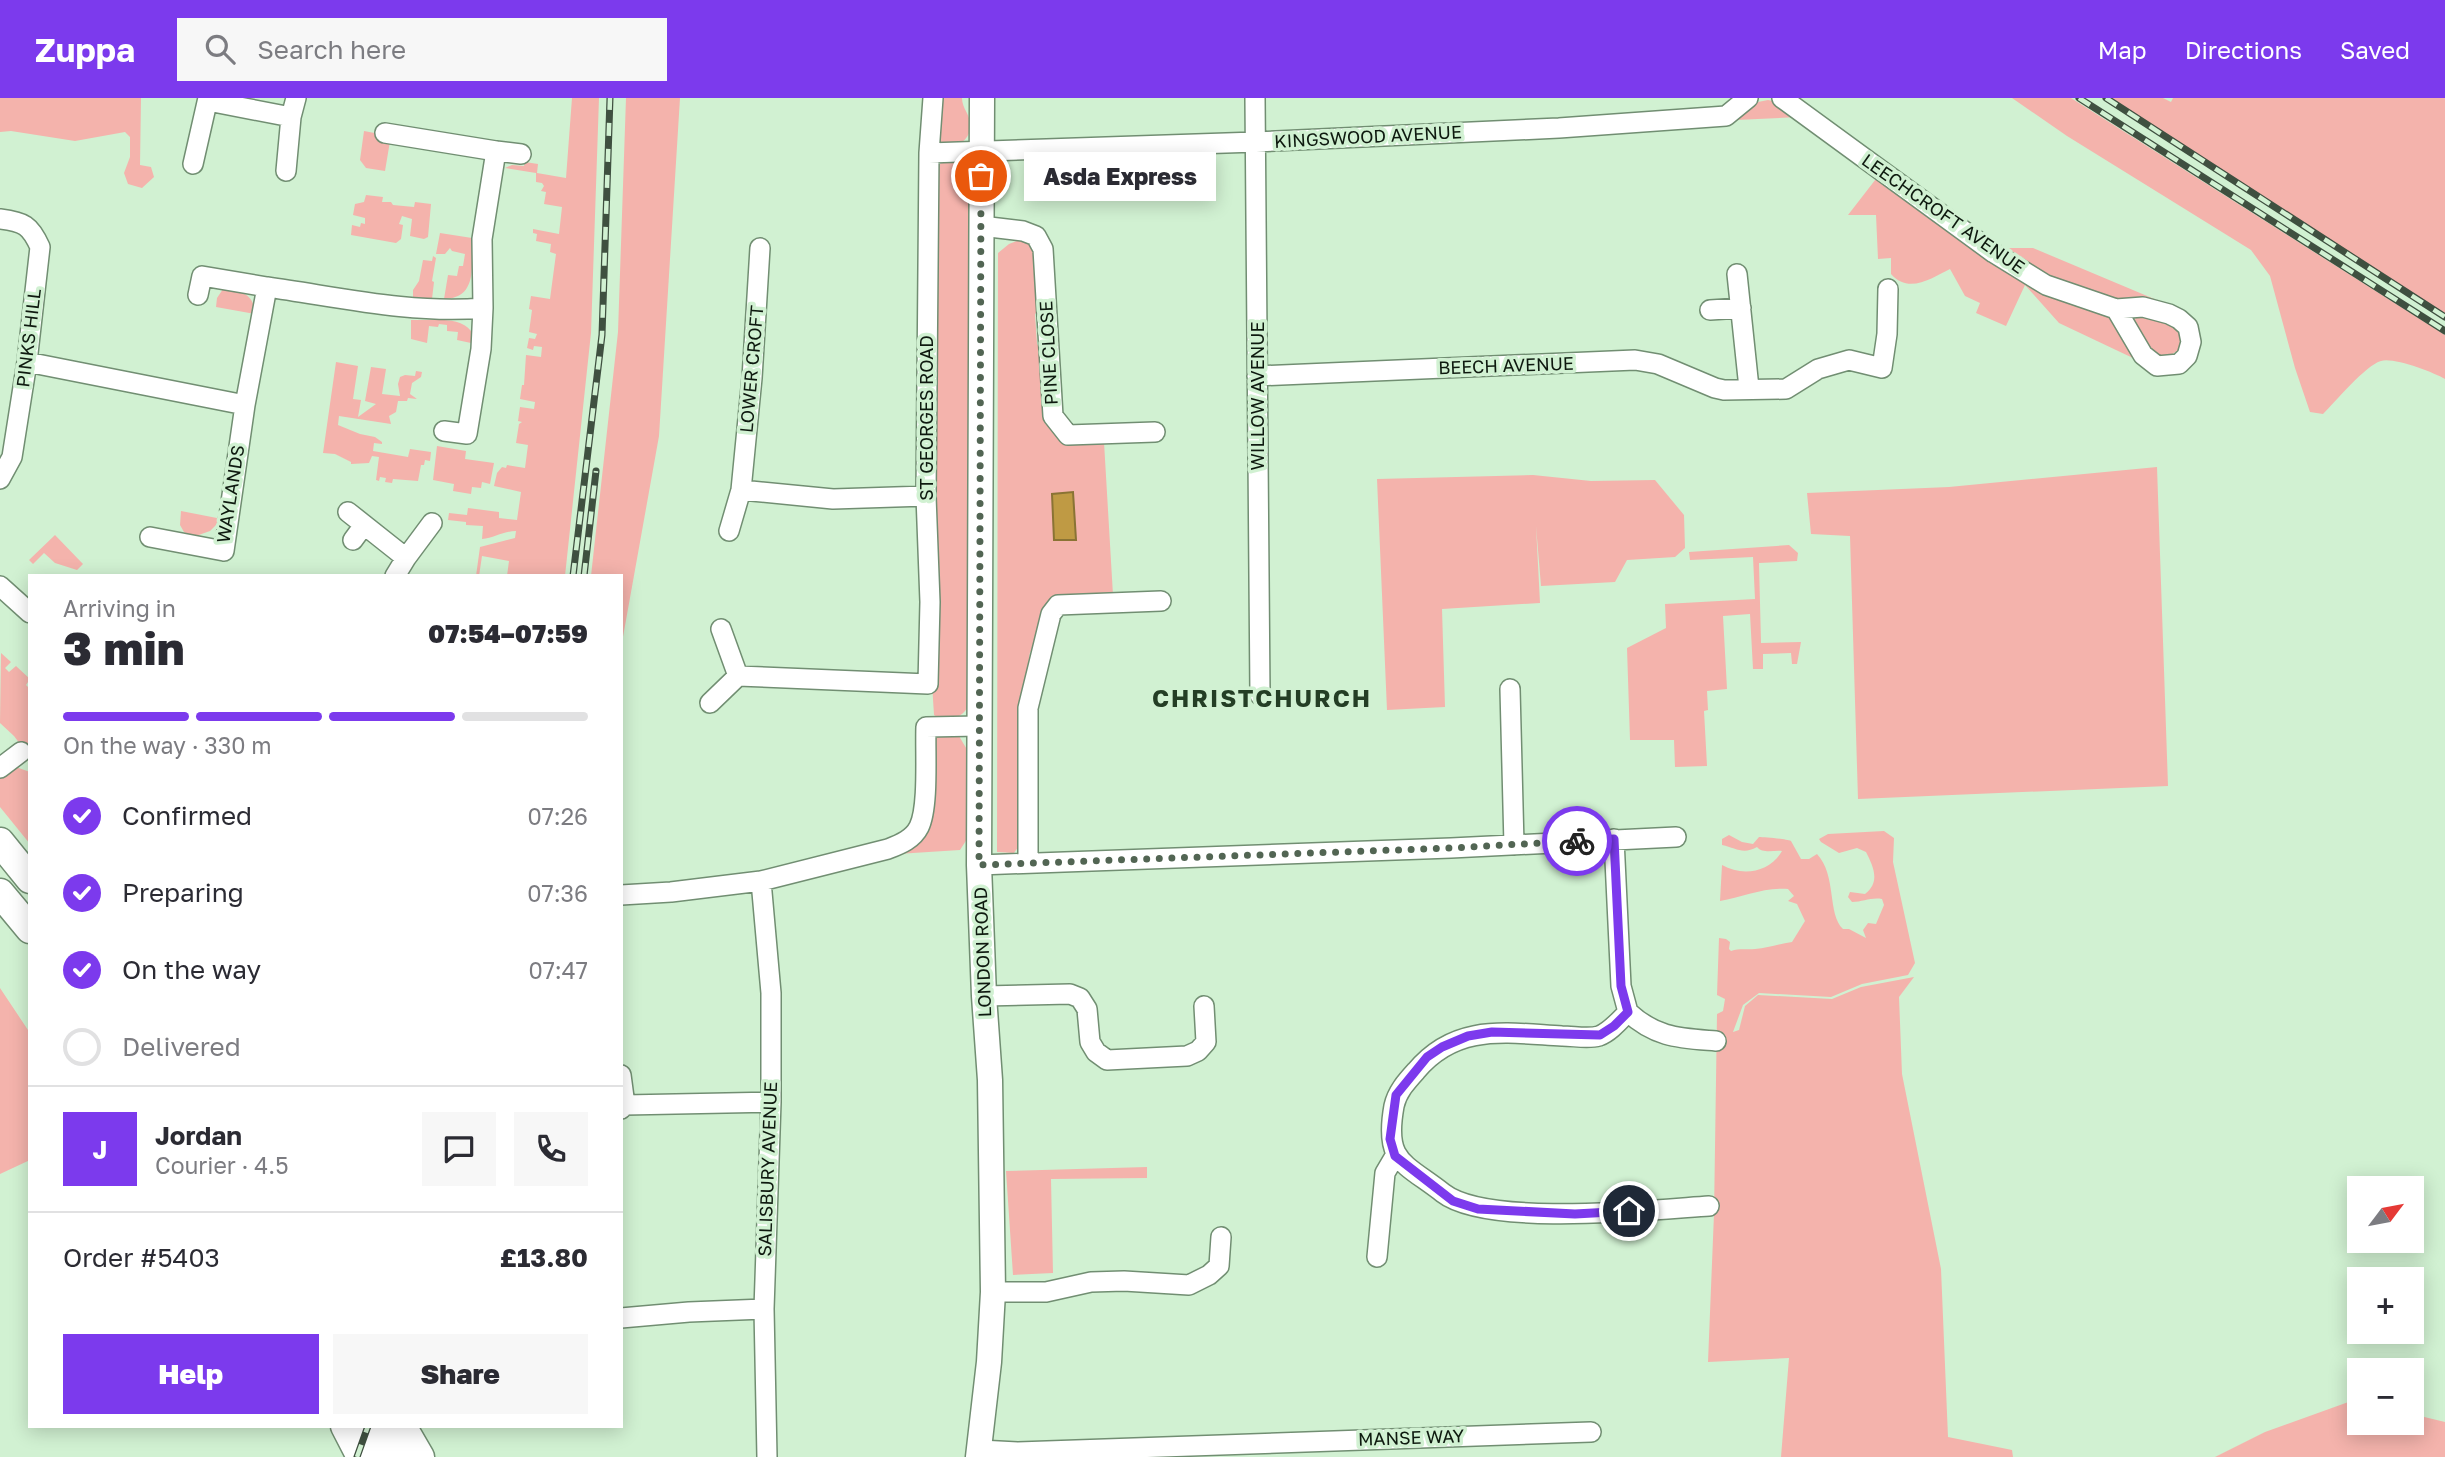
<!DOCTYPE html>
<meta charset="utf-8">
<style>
:root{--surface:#fff;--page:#f7f7f7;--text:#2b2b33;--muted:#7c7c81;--line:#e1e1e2;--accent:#7c3aed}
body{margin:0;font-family:"Golos Text",sans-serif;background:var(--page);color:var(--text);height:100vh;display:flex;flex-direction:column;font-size:26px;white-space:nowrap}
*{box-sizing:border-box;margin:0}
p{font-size:23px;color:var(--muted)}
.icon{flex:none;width:38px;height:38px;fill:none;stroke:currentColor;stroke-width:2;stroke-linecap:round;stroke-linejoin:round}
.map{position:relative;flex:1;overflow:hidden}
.panel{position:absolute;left:28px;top:476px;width:595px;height:854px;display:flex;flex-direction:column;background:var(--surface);border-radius:0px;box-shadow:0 4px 18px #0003}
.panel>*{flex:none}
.needle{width:46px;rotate:58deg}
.buttons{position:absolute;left:2347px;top:1078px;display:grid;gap:14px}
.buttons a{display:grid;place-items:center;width:77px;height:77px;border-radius:0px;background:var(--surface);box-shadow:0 4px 18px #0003;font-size:35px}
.pin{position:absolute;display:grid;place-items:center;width:60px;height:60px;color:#fff;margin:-30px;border:4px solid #fff;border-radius:50%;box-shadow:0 2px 7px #0007}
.courier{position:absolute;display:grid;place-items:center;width:70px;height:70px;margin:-35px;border:5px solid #7c3aed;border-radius:50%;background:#fff;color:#222;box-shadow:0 2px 9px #0007}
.bubble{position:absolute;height:49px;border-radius:0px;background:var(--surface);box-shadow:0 4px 18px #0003;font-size:23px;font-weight:800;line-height:49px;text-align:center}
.summary em{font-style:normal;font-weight:800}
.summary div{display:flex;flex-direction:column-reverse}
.summary{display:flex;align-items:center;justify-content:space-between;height:119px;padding:0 35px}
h1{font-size:46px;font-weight:800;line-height:52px}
.bar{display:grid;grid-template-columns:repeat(4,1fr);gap:10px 7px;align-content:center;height:84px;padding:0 35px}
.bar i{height:9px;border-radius:5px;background:var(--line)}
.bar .on{background:var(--accent)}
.bar p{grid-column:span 4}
.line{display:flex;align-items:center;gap:18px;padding:0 35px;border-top:2px solid var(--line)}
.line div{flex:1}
.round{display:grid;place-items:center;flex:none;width:74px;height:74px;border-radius:0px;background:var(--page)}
ol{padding:0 35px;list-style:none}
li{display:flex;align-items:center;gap:21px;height:77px}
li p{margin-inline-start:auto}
li .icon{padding:7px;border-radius:50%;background:var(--accent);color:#fff;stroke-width:4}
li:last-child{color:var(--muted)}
li i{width:38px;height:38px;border:4px solid var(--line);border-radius:50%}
.button{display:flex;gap:14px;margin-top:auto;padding:14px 35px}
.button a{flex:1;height:80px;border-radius:0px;background:var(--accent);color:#fff;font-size:28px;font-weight:800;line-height:80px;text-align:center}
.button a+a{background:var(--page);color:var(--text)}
header{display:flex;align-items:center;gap:42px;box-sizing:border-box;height:98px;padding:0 35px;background:var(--accent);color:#fff}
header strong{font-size:33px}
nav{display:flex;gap:38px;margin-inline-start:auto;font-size:24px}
.search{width:490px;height:63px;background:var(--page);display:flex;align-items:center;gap:18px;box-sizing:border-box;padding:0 24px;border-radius:0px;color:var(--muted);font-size:26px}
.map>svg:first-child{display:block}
.green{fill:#f4b3ac}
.water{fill:#bf9a44;stroke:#8a7334;stroke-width:2}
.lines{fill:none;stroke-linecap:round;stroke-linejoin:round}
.minor-casing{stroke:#718e72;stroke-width:22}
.major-casing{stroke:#718e72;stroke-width:27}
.highway-casing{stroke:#718e72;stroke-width:31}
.minor{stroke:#fff;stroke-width:19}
.major{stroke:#fff;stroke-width:24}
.highway{stroke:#fff;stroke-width:28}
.rail-casing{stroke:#3f5040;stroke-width:7}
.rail{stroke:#d1f1d2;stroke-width:4.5;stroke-dasharray:13;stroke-linecap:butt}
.done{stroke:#526553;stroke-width:7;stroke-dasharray:0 12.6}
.route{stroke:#7c3aed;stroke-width:9}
.labels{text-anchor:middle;stroke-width:7;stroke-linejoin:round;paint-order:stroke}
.street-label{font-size:18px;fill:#0e190f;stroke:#d1f1d2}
.district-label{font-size:24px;font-weight:bold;letter-spacing:2px;fill:#243e25;stroke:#d1f1d2}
</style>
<header>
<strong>Zuppa</strong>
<div class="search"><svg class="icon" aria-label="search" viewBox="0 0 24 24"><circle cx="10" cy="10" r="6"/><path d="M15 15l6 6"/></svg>Search here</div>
<nav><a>Map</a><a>Directions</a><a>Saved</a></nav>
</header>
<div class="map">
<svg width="2445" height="1359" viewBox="0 0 2445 1359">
<rect width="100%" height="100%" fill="#d1f1d2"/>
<path class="green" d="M 0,0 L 141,0 L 140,67 L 151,69 L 154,79 L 142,90 L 128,86 L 124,75 L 130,59 L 130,39 L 125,34 L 75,43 L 11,33 L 0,34 Z
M 572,0 L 599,0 L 591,235 L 565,478 L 507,478 L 509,463 L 482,458 L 479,478 L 476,478 L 480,449 L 515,440 L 516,433 C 504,433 494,440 482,441 L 483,428 L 466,427 L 466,424 L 448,422 L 449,415 L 467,417 L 468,410 L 499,414 L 499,420 L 517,422 L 521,394 L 494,388 L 497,375 L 502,369 L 506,370 L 507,367 L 525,370 L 528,347 L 516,345 L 519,326 L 522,324 L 518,323 L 520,309 L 534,311 L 535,304 L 520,301 L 522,287 L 524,287 L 526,257 L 541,259 L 542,249 L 534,248 L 533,252 L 527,250 L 529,240 L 535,241 L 537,236 L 529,234 L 532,212 L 529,211 L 531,198 L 550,201 L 556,156 L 550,154 L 551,146 L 536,143 L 537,136 L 533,135 L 533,131 L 559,136 L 562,109 L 544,106 L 546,94 L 541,93 L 544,88 L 542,85 L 536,84 L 536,75 L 505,70 L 512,67 L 524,68 L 525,64 L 538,66 L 537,75 L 566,80 Z
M 626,0 L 680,0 L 659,338 L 621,550 L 621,478 L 591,478 L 618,234 Z
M 938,0 L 962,0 C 962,12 973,19 970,32 C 966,50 939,56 935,34 C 933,25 937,10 938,0 Z
M 2012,0 L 2071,0 L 2445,237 L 2445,281 C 2433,274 2393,259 2381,263 C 2366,267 2335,304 2323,316 L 2310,314 L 2295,270 L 2270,178 L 2251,152 L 2067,38 Z
M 2105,0 L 2163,0 L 2171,4 L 2173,0 L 2445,0 L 2445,219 Z
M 1768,2 L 1777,4 L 1799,19 L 1735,22 L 1758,4 Z
M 364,33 L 385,37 L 390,43 L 385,73 L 366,70 L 360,62 Z
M 946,62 C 959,63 964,68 971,79 L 970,605 C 963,619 957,620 942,622 L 934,617 L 932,585 L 935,77 L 940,66 Z
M 1879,77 L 2107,213 L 2135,261 L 2059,225 L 2025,187 L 2006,228 L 1976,215 L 1980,205 L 1965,198 L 1950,171 C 1933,179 1909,197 1891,176 L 1891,160 L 1878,161 L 1876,117 L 1848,117 Z
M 366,97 L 383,99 L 382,104 L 391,104 L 393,107 L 414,109 L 415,104 L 431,106 L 428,139 L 424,141 L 410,138 L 412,121 L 402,118 L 399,126 L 403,127 L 401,141 L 396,145 L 351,137 L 352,127 L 360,129 L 361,125 L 365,126 L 365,120 L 353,117 L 355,106 L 364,104 Z
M 440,135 L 472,140 C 471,166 479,200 444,201 L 448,177 L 457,178 L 459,168 L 463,168 L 465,156 L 452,153 L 450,150 L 445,156 L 436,156 Z
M 1027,139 L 1038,150 L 1041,210 L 1035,216 L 1037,246 L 1043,253 L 1047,324 L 1104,344 L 1113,497 L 1059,501 L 1038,549 L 1030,554 L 1025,585 L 1023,742 L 1014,755 L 997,754 L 998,155 L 1009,146 Z
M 2005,150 L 2033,150 L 2171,208 C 2104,200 2060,192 2005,150 Z
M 433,158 L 436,160 L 432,183 L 434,184 L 432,201 L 413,199 L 413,192 L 419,183 L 423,162 L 432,163 Z
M 223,191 C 241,193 254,195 255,216 L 216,209 L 217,200 Z
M 2139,217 L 2177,228 L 2184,244 C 2167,275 2131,247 2134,222 Z
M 411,222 C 430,223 459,217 471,233 L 471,245 L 457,242 L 458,234 L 447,233 L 447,227 L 439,226 L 438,229 L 429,228 L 427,245 L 411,241 Z
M 336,264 L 358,268 L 353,301 L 361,302 L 358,319 L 376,306 L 365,303 L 371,269 L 386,271 L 382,296 L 400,298 L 398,286 L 400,279 L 405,277 L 415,278 L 416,273 L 422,274 L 421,279 L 412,285 L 410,296 L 417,301 L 408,300 L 407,303 L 398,303 L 396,314 L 389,318 L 391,326 L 339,318 L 338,327 L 360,336 L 375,339 L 382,344 L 382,346 L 374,345 L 373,353 L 408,359 L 410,351 L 431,354 L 430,363 L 425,362 L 424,367 L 421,367 L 418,383 L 393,381 L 392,385 L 385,384 L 386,380 L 380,379 L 379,383 L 376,382 L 379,359 L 372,358 L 369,365 L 351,366 L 351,364 L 335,356 L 323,355 Z
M 437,348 L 466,353 L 465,361 L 494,365 L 490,386 L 482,384 L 481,390 L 472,389 L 471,396 L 453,393 L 454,386 L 433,382 Z
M 2157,369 L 2168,688 L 1858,701 L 1850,438 L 1811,436 L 1807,395 L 1949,389 Z
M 1533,377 L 1591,383 L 1655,382 L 1684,417 L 1685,450 L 1675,459 L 1627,462 L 1615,484 L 1541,488 L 1536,428 L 1540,505 L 1442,511 L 1445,609 L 1387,612 L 1377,381 Z
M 181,413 L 222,421 L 210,433 L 193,439 L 184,434 L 180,427 Z
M 55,437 L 83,466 L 77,472 L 55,465 L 44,455 L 33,466 L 29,462 Z
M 1789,447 L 1798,455 L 1797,463 L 1759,465 L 1761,545 L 1801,544 L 1797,566 L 1792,566 L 1791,555 L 1763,556 L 1763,571 L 1753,571 L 1750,516 L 1723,518 L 1727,591 L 1707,593 L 1708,612 L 1704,613 L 1707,668 L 1675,669 L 1674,642 L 1630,642 L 1627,550 L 1666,530 L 1665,506 L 1755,501 L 1753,459 L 1690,462 L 1689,454 Z
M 1,555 L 11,564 L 5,570 L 9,574 L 16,568 L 30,581 L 26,587 L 30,591 L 30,659 L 14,638 L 0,625 Z
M 944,635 L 959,638 L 969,655 L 969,738 L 960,752 L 897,756 L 910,746 L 933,642 Z
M 13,668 L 30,674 L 30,746 L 0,709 L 0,676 Z
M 1884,733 L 1894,740 L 1893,764 L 1915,865 L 1908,877 L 1862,886 L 1831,899 L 1759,895 L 1743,907 L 1733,934 L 1739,932 L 1745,908 L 1758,897 L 1832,901 L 1861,889 L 1914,879 L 1899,899 L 1902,976 L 1941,1171 L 1948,1339 L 2012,1352 L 2013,1359 L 1781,1359 L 1789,1260 L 1708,1264 L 1714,1116 L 1717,916 L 1723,913 L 1725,901 L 1717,897 L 1719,840 L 1726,841 L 1730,844 L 1729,851 L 1731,853 C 1740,850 1746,852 1755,851 C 1768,850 1779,846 1792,844 L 1805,823 L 1797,806 L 1788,803 L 1794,798 L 1788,791 C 1765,789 1742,799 1720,803 L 1722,767 C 1743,779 1770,774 1782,753 C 1774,752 1763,756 1757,749 C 1743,757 1736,750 1722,747 L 1722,741 L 1729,737 L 1742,744 L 1753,746 L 1759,739 C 1764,739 1786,741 1791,743 L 1801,761 L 1809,761 L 1817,756 C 1837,777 1827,816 1843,831 L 1849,831 L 1866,840 L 1863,832 L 1868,825 L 1876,826 L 1884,807 L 1882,801 C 1871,799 1863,804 1852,804 L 1848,799 L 1850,794 L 1865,796 C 1881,784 1873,768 1866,754 L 1857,750 L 1839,755 L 1821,744 L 1819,741 L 1828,736 Z
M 0,890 L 30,935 L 30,1062 L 0,1076 Z
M 1147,1069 L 1147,1080 L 1051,1081 L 1053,1175 L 1013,1177 L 1006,1073 Z
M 2354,1302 L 2359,1303 L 2359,1325 L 2412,1325 L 2412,1316 L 2445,1324 L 2445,1359 L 2215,1359 L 2265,1334 Z"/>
<path class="water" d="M 1073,394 L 1076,442 L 1054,442 L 1052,396 Z"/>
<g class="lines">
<defs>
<path id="minor" d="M 1255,0 L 1260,597
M 1782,0 L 1994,155 L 2046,187 L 2116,211 L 2143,209 L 2169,216 L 2179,221 L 2188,229 L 2191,244 L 2187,258 L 2179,266 L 2157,268 L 2143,257 L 2116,211
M 208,3 L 291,19 L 296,0
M 496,53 L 521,56
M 929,55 L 1256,44 L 1559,30 L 1726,18 L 1748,0
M 193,66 L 208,0
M 286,73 L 291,19
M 0,121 C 24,124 30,127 40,149 L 27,264 L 12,359 L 0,381
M 981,128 L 1023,133 L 1036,138 L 1043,151 L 1053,318 L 1068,337 L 1155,334
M 760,150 L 752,280 L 741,392 L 833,401 L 926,398
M 1737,176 L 1749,290
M 198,197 L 202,178 L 267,189
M 1710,212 L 1741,210
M 27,264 L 245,307 L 224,453 L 150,439
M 1257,278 L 1635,262 L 1658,266 L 1715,290 L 1724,292 L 1786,291 L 1818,271 L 1849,262 L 1882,270 L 1887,236 L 1888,191
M 245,307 L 267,189 C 339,199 410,216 483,210 L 482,141 L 496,53 L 385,35
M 444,333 L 467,336 L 481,251 L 483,210
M 348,414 L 406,460 L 432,425
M 729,433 L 741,392
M 353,442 L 364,427
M 395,478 L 406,460
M 0,488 L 30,515
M 721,531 L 738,578
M 1510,591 L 1514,747
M 710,605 L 738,578 L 928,586 L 930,504 L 926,398 L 929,55 L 933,0
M 0,670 L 21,654
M 1614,741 L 1621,888 L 1628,914 C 1620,922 1610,934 1599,938 C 1588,941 1574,938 1562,938 C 1506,935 1456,925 1416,973 C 1406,984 1397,994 1394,1008 C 1384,1064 1403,1064 1443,1095 C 1487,1129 1650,1112 1709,1108
M 1028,765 L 1028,610 L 1051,516 L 1058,507 L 1161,503
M 979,767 L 1451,750 L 1676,739
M 761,783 L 771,895 L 771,1004 L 764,1211 L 767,1359
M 621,797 L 671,794 L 761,783 L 888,751 C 901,746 913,741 919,729 C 929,709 925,653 926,629 L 979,628
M 984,898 L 1070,896 L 1080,900 L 1087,911 L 1090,944 L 1096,954 L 1107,962 L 1187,958 L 1198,953 L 1206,944 L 1204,908
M 1628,914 C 1656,940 1680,940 1716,943
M 621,977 L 625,1007 L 621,1011
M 625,1007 L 771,1004
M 1377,1159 L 1385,1075 L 1395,1058
M 993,1194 L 1046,1194 L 1091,1184 L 1124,1183 L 1189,1187 L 1209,1177 L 1219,1168 L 1221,1139
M 621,1220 L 689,1214 L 764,1211
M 980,1352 L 1018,1354 L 1591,1334"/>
<path id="major" d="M 978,1359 L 989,1264 L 993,1194 L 990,982 L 984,898 L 979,767 L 982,0"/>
<path id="highway" d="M 0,744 L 30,781
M 0,795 L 30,831
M 345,1328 L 361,1359
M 372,1328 L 390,1359
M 402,1328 L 420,1359"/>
</defs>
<use href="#minor" class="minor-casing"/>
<use href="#major" class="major-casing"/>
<use href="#highway" class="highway-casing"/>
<use href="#minor" class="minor"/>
<use href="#major" class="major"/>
<use href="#highway" class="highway"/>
<defs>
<path id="rail" d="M 2079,0 L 2445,233
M 2106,0 L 2445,219
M 573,478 L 602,237 L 610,0
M 584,478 L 596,373
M 357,1359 L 368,1328"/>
</defs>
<use href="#rail" class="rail-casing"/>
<use href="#rail" class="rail"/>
</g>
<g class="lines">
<path class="done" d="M 981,78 L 979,767 L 1451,750 L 1577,743"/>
<path class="route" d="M 1577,743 L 1614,741 L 1621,888 L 1628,914 L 1614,928 L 1600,937 L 1492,934 L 1468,938 L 1442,949 L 1427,959 L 1396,997 L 1390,1041 L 1395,1058 L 1453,1103 L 1478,1111 L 1575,1116 L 1629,1113"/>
</g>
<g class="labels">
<g class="street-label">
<text transform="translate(1368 39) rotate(-3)" y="6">KINGSWOOD AVENUE</text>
<text transform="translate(1943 116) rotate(35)" y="6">LEECHCROFT AVENUE</text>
<text transform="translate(29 240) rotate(-83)" y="6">PINKS HILL</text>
<text transform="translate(1049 255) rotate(-93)" y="6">PINE CLOSE</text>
<text transform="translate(1506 268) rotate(-2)" y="6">BEECH AVENUE</text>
<text transform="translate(752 271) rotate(-85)" y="6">LOWER CROFT</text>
<text transform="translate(1258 298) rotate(-90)" y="6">WILLOW AVENUE</text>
<text transform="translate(927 320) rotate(-90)" y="6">ST GEORGES ROAD</text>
<text transform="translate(231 396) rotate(-81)" y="6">WAYLANDS</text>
<text transform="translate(983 854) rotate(-92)" y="6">LONDON ROAD</text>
<text transform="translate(768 1071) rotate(-88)" y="6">SALISBURY AVENUE</text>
<text transform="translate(1411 1340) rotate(-2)" y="6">MANSE WAY</text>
</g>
<g class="district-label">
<text x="1262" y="609">CHRISTCHURCH</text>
</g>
</g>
</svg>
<div class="buttons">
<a><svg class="needle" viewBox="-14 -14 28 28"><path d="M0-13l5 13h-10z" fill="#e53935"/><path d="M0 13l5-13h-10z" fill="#7c7c81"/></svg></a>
<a>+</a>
<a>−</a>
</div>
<div class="pin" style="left:981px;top:78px;background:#ea580c"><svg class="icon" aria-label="bag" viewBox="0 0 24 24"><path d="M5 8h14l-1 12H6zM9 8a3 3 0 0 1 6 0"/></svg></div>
<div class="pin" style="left:1629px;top:1113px;background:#1f2937"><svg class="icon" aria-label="home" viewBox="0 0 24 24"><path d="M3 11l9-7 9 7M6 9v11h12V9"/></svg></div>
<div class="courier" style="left:1577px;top:743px"><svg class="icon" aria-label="bike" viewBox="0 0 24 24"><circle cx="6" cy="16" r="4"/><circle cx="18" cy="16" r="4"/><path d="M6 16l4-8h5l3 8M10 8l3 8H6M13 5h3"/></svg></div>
<div class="bubble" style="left:1024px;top:54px;width:192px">Asda Express</div>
<section class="panel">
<div class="summary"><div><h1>3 min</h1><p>Arriving in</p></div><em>07:54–07:59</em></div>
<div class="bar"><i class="on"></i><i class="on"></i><i class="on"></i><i></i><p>On the way · 330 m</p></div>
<ol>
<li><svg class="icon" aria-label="check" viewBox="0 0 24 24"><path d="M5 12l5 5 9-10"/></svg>Confirmed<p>07:26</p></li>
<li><svg class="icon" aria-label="check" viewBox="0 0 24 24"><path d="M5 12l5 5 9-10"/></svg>Preparing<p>07:36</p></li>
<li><svg class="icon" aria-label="check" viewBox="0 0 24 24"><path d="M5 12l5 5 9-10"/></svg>On the way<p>07:47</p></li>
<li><i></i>Delivered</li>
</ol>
<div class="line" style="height:126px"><b class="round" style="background:var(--accent);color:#fff">J</b><div><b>Jordan</b><p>Courier · 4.5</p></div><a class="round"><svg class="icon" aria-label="chat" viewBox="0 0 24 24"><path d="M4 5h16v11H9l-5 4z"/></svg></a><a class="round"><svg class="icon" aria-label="phone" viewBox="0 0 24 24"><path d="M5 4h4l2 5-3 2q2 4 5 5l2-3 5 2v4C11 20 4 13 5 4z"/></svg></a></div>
<div class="line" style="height:91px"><div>Order #5403</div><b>£13.80</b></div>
<div class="button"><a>Help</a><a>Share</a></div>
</section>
</div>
